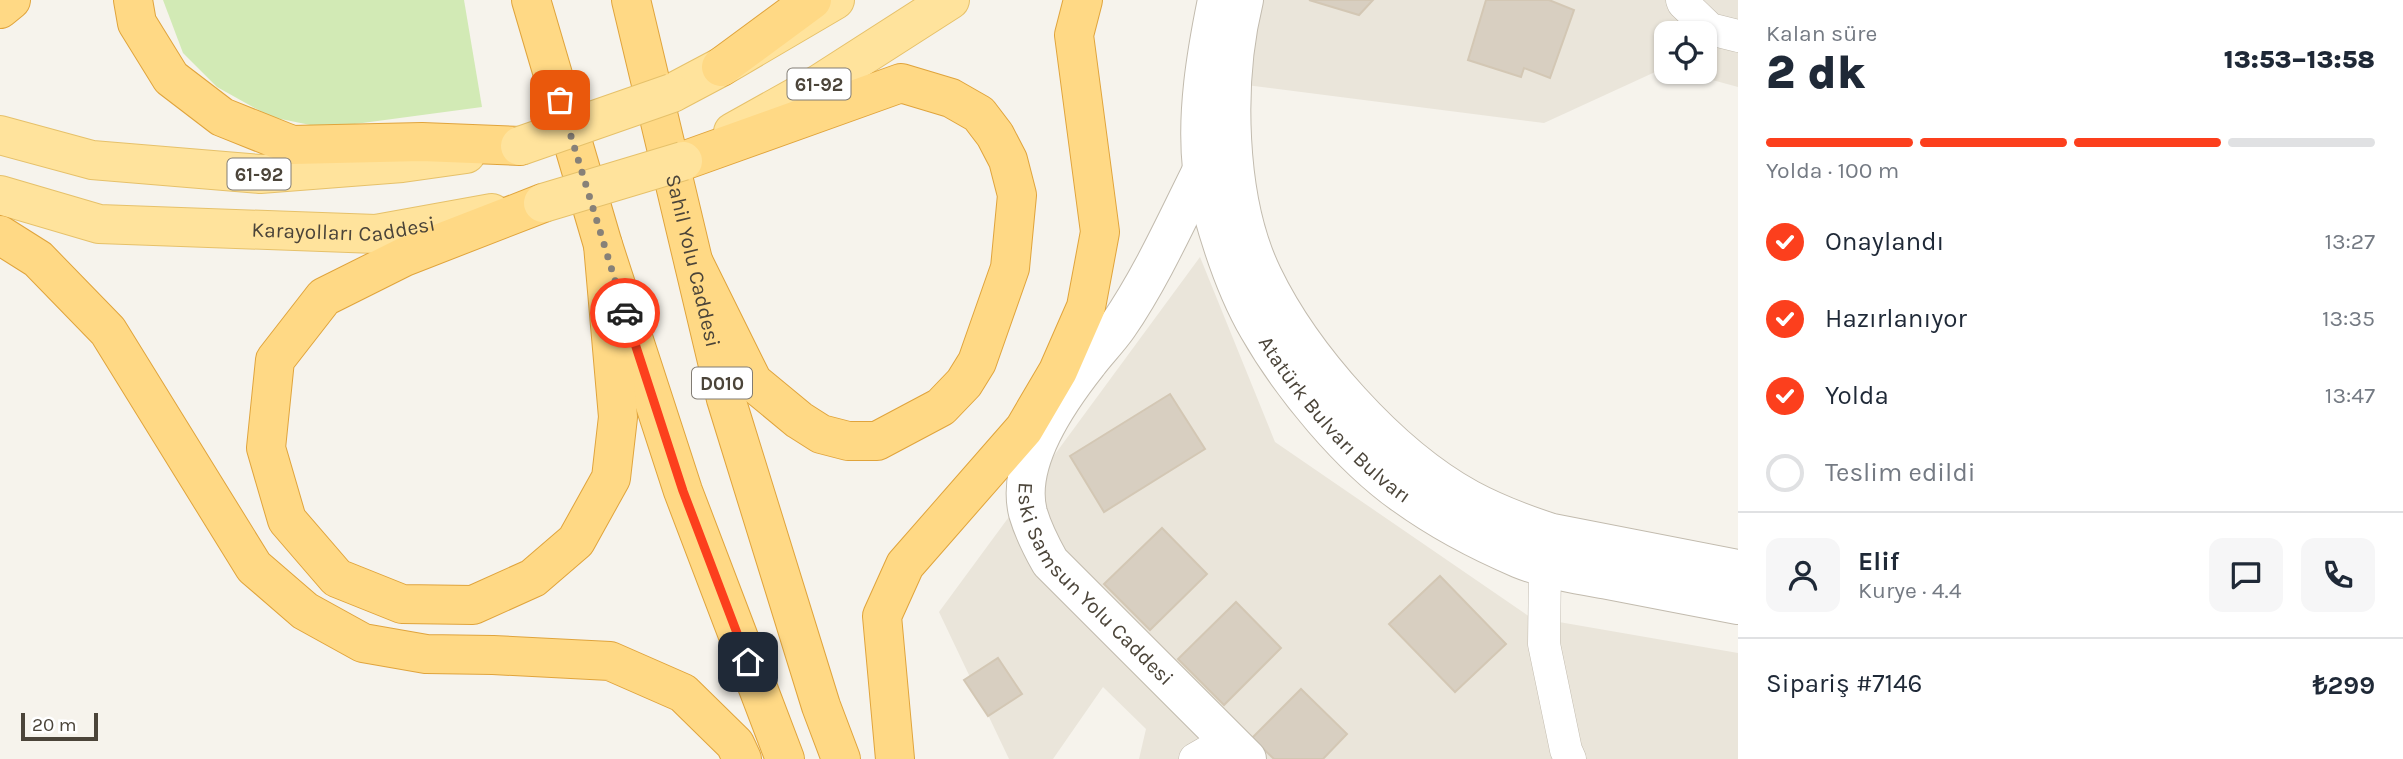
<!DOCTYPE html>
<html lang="tr">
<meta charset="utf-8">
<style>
:root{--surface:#fff;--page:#f6f6f7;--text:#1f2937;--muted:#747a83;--line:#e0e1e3;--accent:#fc3f1d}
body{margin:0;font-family:Karla,sans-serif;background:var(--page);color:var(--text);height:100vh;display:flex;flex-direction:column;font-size:26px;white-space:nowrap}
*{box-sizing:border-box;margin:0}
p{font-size:23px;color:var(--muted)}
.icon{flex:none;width:38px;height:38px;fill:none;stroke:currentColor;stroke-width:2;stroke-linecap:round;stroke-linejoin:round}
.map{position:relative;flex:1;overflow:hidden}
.panel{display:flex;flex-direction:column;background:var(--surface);width:665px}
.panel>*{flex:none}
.controls{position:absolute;left:1654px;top:21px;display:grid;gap:14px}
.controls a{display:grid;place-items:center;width:63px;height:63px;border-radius:14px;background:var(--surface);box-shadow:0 2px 5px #0004;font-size:35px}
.scale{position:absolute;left:21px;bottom:18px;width:77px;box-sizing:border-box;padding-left:7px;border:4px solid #4b4439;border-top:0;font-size:19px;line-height:24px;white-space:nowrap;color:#4b4439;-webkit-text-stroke:5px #fff;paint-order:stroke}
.pin{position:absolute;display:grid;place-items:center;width:60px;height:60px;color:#fff;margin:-30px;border-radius:14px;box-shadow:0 4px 10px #0006}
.courier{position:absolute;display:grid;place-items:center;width:70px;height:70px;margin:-35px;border:5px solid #fc3f1d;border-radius:50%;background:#fff;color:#222;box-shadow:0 2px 9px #0007}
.overview em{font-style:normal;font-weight:800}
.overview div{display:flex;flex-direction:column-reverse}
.overview{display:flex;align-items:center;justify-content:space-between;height:119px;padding:0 28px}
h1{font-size:46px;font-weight:800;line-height:52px}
.bar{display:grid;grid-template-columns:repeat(4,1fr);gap:10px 7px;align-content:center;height:84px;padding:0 28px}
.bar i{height:9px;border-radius:5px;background:var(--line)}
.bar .on{background:var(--accent)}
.bar p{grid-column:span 4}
.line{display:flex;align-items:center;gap:18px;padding:0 28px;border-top:2px solid var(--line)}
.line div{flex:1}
.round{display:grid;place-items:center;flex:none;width:74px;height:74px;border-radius:14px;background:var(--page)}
ol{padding:0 28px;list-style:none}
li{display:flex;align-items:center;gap:21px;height:77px}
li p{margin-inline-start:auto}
li .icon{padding:7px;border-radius:50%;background:var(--accent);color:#fff;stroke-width:4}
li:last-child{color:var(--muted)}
li i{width:38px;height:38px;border:4px solid var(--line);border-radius:50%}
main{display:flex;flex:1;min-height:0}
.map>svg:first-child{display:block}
.residential{fill:#eae5da}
.green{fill:#d2eab5}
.building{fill:#d8cfc1;stroke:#d3c7b4;stroke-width:2}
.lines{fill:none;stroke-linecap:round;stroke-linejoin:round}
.minor-casing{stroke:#c2bbae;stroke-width:33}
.tertiary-casing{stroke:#c2bbae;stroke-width:40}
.primary-casing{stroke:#e6c16a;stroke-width:40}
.trunk-casing{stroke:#e0a43c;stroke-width:40}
.minor{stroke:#fff;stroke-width:32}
.tertiary{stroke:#fff;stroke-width:38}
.primary{stroke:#ffe39c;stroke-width:38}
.trunk{stroke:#ffd985;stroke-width:38}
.primary-bridge-casing{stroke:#e6c16a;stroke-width:40;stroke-linecap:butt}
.primary-bridge{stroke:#ffe39c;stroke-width:38}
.done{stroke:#878178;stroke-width:7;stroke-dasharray:0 12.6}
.route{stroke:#fc3f1d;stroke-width:9}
.labels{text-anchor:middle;stroke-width:6;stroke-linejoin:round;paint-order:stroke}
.shield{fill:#fff;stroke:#817c74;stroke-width:2}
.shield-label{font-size:19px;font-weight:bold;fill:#4b4439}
.street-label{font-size:21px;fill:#4b4439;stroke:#fff}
</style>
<main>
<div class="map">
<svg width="1738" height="759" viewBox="0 0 1738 759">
<rect width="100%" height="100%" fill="#f6f3ec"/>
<path class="residential" d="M 1238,0 L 1738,0 L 1738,87 L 1683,72 L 1704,72 L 1704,33 L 1666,33 L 1666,67 L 1544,123 L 1246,85 Z
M 1200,257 L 1275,442 L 1530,617 L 1738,653 L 1738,759 L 1139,759 L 1146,729 L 1103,687 L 1053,759 L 1009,759 L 939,612 Z"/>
<path class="green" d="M 163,0 L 464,0 L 482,107 L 325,128 L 271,117 L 217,87 L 183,53 Z"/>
<path class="building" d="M 1309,0 L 1373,0 L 1359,15 Z
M 1486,0 L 1549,0 L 1574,10 L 1550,78 L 1524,68 L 1521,77 L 1468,60 Z
M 1170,394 L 1205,449 L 1104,512 L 1070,456 Z
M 1162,528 L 1207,574 L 1150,630 L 1104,584 Z
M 1440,576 L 1506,644 L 1455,692 L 1389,624 Z
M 1236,602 L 1281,648 L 1224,705 L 1178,659 Z
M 998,658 L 1022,694 L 988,716 L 964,680 Z
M 1301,689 L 1347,734 L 1323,759 L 1274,759 L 1252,738 Z"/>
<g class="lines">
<defs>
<path id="minor" d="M 1682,0 L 1683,3 L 1710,29 L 1738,36
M 1545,566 L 1544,644 L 1566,750 L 1570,759
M 1195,759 L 1228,740"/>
<g id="tertiary">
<path id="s1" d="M 1217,0 C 1206,54 1196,113 1202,169 C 1203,182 1209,196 1212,210 C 1223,250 1237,292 1258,328 C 1291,386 1350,457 1404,495 C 1440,521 1480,542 1520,559 C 1547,570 1579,575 1608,580 C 1651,588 1695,597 1738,605"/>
<path d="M 1244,0 C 1224,81 1226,200 1263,276 C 1302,357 1389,455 1469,499 C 1495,513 1524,524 1552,533 L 1738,569"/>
<path id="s2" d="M 1202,170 C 1176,222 1151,278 1118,326 C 1109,339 1097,351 1088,363 C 1058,401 1015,462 1028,513 C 1033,530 1041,546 1050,562 L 1247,759"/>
</g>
<g id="primary">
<path d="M 672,93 L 721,67 L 835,0"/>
<path d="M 733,132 L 819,84 L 950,0"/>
<path d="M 0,135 L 92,160 L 260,174 L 402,163 L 466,154"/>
<path id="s3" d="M 0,195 L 99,224 L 376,234 L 492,213"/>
</g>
<g id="trunk">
<path d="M 133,0 L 137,23 L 171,78 L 222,117 L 292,145 L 422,142 L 520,146"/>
<path d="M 531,0 L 603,245 L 683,491 L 785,759"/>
<path id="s4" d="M 631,0 L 726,399 L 821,706 L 841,759"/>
<path d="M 0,9 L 11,0"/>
<path d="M 721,67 L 812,0"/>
<path d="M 683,161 L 901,83 L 951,98 L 979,114 L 995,135 L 1008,160 L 1017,195 L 1010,268 L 977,362 L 964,383 L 941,407 L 877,441 L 848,441 L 821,434 L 799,420 L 753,382 L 694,263"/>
<path d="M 543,203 L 404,257 L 324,297 L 275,360 L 266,448 L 287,520 L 337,578 L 402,604 L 473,605 L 533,578 L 576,541 L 611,478 L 618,417 L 603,245"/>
<path d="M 0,235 L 38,259 L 108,331 L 254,567 L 305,611 L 363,643 L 426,654 L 493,655 L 610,661 L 683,693 L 735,744 L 742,759"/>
<path d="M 895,759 L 882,616 L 905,565 L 1024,429 L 1058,371 L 1086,307 L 1100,232 L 1074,35 L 1083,0"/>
</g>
</defs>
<use href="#minor" class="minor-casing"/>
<use href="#tertiary" class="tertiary-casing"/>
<use href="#primary" class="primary-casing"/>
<use href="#trunk" class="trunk-casing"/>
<use href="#minor" class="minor"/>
<use href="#tertiary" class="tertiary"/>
<use href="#primary" class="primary"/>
<use href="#trunk" class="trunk"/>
<defs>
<path id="primary-bridge" d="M 520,146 L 672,93
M 543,203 L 683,161"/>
</defs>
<use href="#primary-bridge" class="primary-bridge-casing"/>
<use href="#primary-bridge" class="primary-bridge"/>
</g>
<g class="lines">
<path class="done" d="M 560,100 L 625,313"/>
<path class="route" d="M 625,313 L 683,491 L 748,662"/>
</g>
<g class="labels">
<g class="shield">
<rect x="787.5" y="68.5" width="63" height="31" rx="5"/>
<rect x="227.5" y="158.5" width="63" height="31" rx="5"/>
<rect x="692" y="367.5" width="60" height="31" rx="5"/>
</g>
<g class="shield-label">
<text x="819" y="91">61-92</text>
<text x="259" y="181">61-92</text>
<text x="722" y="390">D010</text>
</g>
<g class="street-label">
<text dy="7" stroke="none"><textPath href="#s3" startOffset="348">Karayolları Caddesi</textPath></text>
<text dy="7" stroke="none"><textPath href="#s4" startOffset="268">Sahil Yolu Caddesi</textPath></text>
<text dy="7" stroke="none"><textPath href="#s1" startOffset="460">Atatürk Bulvarı Bulvarı</textPath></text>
<text dy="7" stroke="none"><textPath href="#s2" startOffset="488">Eski Samsun Yolu Caddesi</textPath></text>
</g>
</g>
</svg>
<div class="controls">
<a><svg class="icon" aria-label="locate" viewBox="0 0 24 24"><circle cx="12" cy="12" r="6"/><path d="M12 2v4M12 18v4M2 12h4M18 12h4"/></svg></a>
</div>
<div class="scale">20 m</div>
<div class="pin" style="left:560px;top:100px;background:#ea580c"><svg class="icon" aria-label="bag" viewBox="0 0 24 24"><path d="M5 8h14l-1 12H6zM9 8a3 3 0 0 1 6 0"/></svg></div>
<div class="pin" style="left:748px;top:662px;background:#1f2937"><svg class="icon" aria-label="home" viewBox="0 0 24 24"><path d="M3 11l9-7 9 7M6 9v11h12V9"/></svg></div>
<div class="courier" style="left:625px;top:313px"><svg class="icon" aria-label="car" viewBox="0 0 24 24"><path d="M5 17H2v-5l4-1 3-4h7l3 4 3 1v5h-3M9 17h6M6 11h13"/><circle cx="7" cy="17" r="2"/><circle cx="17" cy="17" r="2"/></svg></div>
</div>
<section class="panel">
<div class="overview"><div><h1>2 dk</h1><p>Kalan süre</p></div><em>13:53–13:58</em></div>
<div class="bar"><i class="on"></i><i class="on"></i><i class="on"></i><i></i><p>Yolda · 100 m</p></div>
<ol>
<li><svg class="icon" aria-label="check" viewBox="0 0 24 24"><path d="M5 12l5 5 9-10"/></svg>Onaylandı<p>13:27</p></li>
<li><svg class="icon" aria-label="check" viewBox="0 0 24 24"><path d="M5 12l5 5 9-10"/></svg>Hazırlanıyor<p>13:35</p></li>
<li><svg class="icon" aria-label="check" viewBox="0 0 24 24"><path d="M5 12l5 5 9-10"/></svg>Yolda<p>13:47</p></li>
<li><i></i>Teslim edildi</li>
</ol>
<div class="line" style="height:126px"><a class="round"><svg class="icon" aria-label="person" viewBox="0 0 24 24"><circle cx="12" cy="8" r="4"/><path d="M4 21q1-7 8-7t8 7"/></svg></a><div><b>Elif</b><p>Kurye · 4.4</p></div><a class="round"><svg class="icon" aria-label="chat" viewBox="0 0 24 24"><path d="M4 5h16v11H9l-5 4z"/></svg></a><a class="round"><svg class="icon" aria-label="phone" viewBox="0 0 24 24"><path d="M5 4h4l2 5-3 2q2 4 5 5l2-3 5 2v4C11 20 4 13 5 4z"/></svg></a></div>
<div class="line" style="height:91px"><div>Sipariş #7146</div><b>₺299</b></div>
</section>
</main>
